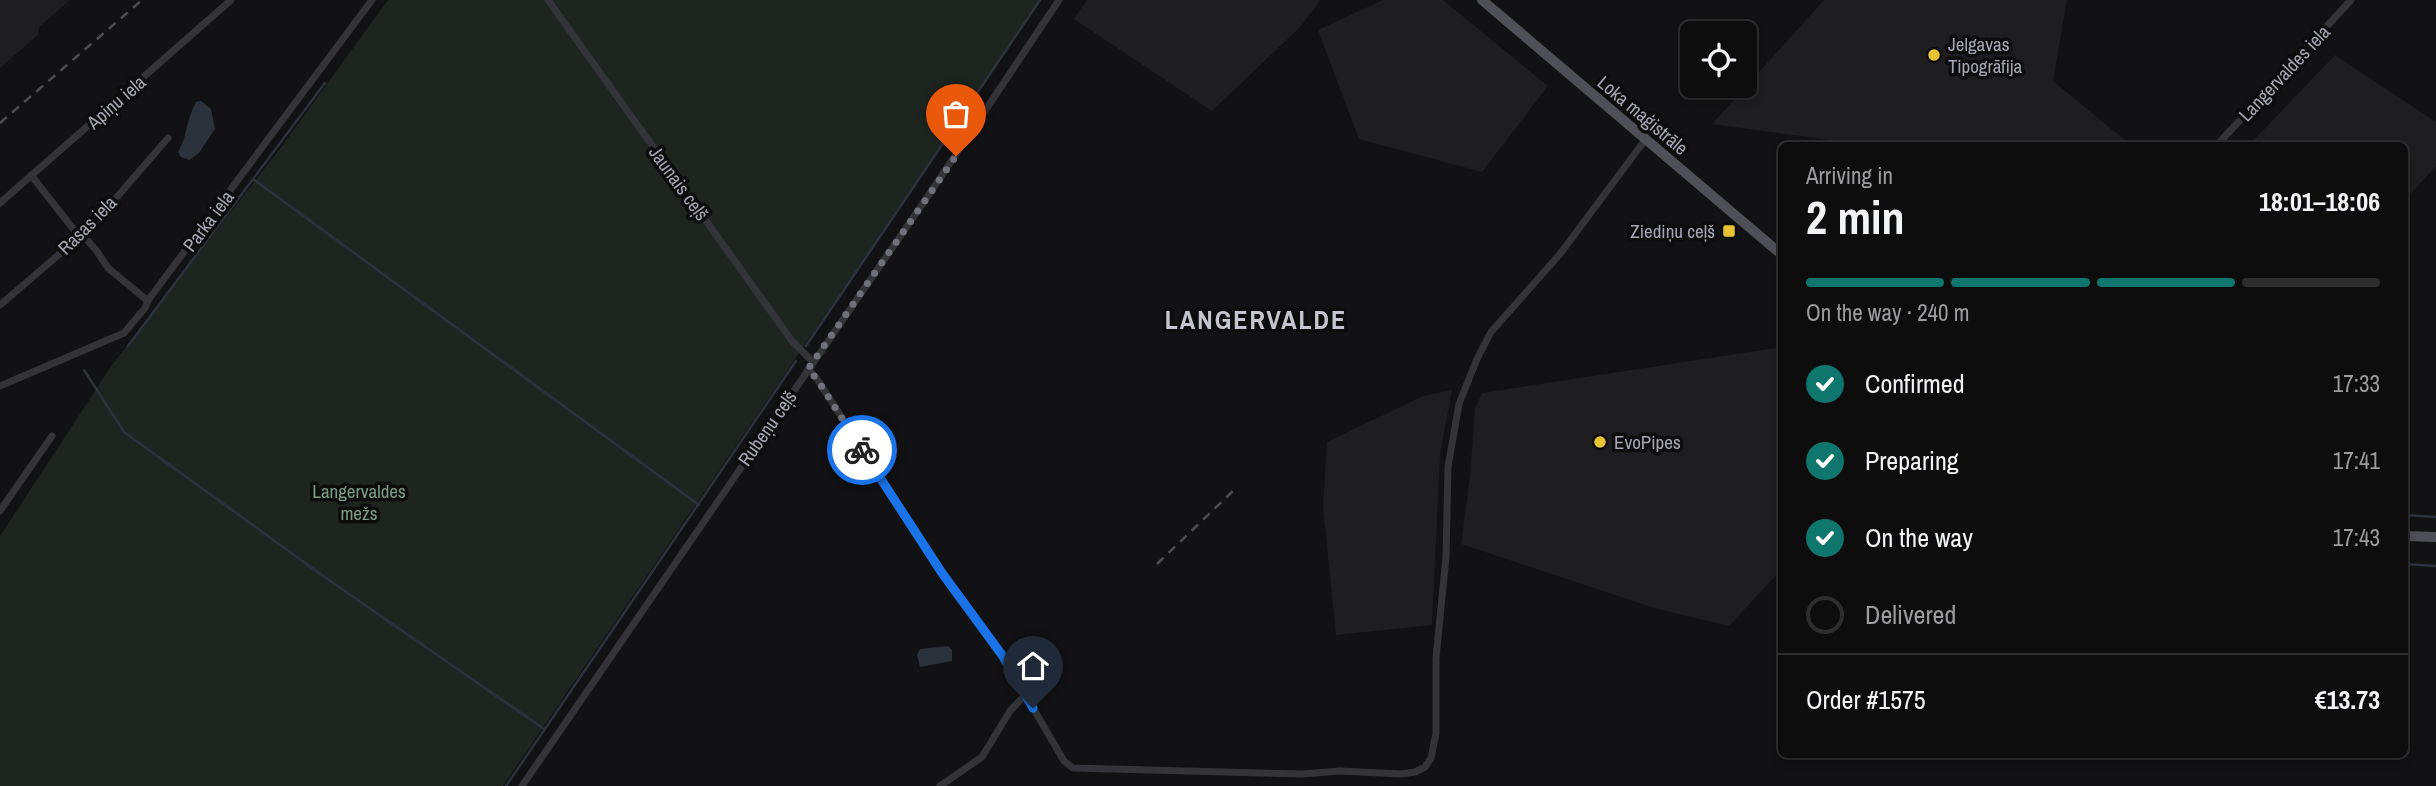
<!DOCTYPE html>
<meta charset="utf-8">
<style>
:root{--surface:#0e0d0e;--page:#1c1b1c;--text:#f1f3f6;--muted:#9b9c9e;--line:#2e2d2e;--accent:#0f766e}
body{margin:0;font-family:"Archivo Narrow",sans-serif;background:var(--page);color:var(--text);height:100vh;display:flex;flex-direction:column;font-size:26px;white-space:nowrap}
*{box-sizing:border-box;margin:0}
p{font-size:23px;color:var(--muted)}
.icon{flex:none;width:38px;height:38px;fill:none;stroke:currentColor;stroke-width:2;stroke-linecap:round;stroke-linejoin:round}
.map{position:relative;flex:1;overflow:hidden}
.panel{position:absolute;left:1778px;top:142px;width:630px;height:616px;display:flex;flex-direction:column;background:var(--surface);border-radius:10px;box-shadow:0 4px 10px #0003,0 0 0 2px var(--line)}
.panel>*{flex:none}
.controls{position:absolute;left:1680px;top:21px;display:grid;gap:14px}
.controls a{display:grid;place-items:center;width:77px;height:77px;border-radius:10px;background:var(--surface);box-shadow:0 4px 10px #0003,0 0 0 2px var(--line);font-size:35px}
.pin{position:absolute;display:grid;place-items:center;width:60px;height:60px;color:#fff;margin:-72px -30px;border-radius:50% 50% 50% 0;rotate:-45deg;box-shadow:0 0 7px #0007}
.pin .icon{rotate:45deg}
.courier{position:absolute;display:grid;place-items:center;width:70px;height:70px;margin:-35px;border:5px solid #1a73e8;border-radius:50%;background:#fff;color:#222;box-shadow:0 2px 9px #0007}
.overview em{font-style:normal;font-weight:800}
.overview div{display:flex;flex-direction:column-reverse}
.overview{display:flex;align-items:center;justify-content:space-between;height:119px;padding:0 28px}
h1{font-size:46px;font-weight:800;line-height:52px}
.bar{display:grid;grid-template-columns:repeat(4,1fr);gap:10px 7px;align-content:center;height:84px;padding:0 28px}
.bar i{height:9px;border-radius:5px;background:var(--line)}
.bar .current{background:var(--accent)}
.bar p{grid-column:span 4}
.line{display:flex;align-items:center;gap:18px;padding:0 28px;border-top:2px solid var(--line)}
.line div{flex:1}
ol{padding:0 28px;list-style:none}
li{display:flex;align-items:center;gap:21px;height:77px}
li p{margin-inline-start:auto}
li .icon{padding:7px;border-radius:50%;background:var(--accent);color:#fff;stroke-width:4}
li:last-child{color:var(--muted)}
li i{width:38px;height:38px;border:4px solid var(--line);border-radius:50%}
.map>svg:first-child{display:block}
.built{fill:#1e1e20}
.green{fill:#1e2520}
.water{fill:#2c323b}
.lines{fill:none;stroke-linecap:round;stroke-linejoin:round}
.stream{stroke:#2c323b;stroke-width:2.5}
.minor{stroke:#333338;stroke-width:7}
.primary{stroke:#4f4f57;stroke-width:10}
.rail{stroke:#4c4c53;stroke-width:2.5;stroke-dasharray:9 7;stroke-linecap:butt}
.done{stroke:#70727b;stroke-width:7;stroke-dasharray:0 12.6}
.route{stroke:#1a73e8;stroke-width:9}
.poi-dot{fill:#e8c434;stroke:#0d0d0e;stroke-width:2.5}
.labels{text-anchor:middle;stroke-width:7;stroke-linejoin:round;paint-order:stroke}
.poi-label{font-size:19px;fill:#a3a6b3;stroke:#0d0d0e;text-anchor:start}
.street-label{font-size:19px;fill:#a3a6b3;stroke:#0d0d0e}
.park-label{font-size:19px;fill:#7b9d82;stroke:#0d0d0e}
.district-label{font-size:26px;font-weight:bold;letter-spacing:2px;fill:#c4c6cf;stroke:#0d0d0e}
</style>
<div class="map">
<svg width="2436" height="786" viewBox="0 0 2436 786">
<rect width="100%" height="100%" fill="#121113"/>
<path class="built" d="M 0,0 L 70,0 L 39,27 L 38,35 L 0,68 Z
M 1087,0 L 1321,0 L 1300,27 L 1212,111 L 1074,19 Z
M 1383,0 L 1443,0 L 1548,86 L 1482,172 L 1359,139 L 1318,30 Z
M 1824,0 L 2067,0 L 2053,81 L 2131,145 L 1867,145 L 1712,124 Z
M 2335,55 L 2436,122 L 2436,166 L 2405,200 L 2404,145 L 2249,145 Z
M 1781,347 L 1781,570 L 1729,626 L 1658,609 L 1461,544 L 1470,476 L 1475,408 L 1482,393 Z
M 1452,390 L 1440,455 L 1432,625 L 1336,635 L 1323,507 L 1327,442 L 1423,396 Z"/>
<path class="green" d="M 388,0 L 1041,0 L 503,786 L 0,786 L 0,536 L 112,365 L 279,150 Z"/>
<path class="water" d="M 201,101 L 211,109 L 215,129 L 199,153 L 189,160 L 181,157 L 178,152 C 187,138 186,120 196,102 Z
M 948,646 L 952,650 L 952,661 L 920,667 L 917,655 L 920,649 Z"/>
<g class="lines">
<path class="stream" d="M 253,179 L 699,505
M 128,346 L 325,83
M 806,346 L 1040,0
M 84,370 L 124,432 L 326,578 L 544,729
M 2404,515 L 2436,517
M 2404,564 L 2436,566
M 506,786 L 796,361"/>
<path class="minor" d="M 548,0 L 792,341 L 813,362
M 2217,145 L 2351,0
M 31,175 L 74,230 L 88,241 L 96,250 L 108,268 L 148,301
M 0,203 L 231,0
M 0,305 L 91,227 L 168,138
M 808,369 L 817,379 L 942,573 L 1002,655 L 1064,761 L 1073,768 L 1302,774 L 1340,771 L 1401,774 L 1415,772 L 1425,767 L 1431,758 L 1436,733 L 1436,658 L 1446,557 L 1448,467 L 1459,404 L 1477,359 L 1491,332 L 1560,254 L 1645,140
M 0,386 L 124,333 L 145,308 L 149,299 L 372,0
M 0,511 L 52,436
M 522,786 L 928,196 L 1059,0
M 940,786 L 982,757 L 1010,711 L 1025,695"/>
<path class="primary" d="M 1482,0 L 1782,255
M 2404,536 L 2436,537"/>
<path class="rail" d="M 0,123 L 142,0
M 1157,564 L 1234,490"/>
</g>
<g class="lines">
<path class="done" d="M 862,450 L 817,379 L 808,369 L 956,156"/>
<path class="route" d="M 862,450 L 942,573 L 1002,655 L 1033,708"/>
</g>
<g class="poi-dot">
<circle cx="1934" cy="55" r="7"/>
<rect x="1722" y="224" width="14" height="14" rx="3.5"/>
<circle cx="1600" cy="442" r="7"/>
</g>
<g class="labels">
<g class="poi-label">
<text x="1948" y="51">Jelgavas<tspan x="1948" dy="22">Tipogrāfija</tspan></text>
<text x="1715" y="238" text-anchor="end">Ziediņu ceļš</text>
<text x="1614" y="449">EvoPipes</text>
</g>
<g class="street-label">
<text transform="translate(2284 73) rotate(-47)" y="7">Langervaldes iela</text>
<text transform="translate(116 102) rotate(-41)" y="7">Apiņu iela</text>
<text transform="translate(1643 115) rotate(40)" y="7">Loka maģistrāle</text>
<text transform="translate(679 183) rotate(54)" y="7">Jaunais ceļš</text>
<text transform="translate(208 221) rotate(-53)" y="7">Parka iela</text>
<text transform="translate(87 225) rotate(-45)" y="7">Rasas iela</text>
<text transform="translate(767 428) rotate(-55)" y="7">Rubeņu ceļš</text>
</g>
<g class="park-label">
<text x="359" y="498">Langervaldes<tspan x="359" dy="22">mežs</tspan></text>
</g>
<g class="district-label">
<text x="1256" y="329">LANGERVALDE</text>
</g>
</g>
</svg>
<div class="controls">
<a><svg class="icon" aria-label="locate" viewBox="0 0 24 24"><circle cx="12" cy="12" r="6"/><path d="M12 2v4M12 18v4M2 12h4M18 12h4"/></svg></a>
</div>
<div class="pin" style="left:956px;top:156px;background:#ea580c"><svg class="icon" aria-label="bag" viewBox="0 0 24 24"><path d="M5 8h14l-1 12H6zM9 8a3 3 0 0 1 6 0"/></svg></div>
<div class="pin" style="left:1033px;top:708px;background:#1f2937"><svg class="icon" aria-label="home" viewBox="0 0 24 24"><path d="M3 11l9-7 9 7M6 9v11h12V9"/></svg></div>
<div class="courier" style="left:862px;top:450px"><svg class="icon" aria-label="bike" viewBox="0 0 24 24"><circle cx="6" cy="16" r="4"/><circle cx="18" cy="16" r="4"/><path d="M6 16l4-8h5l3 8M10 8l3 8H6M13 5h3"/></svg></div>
<section class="panel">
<div class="overview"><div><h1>2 min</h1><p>Arriving in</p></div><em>18:01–18:06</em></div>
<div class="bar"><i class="current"></i><i class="current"></i><i class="current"></i><i></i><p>On the way · 240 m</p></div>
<ol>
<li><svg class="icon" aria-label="check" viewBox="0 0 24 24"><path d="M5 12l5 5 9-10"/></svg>Confirmed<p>17:33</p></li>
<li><svg class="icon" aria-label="check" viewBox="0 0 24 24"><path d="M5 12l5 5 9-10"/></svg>Preparing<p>17:41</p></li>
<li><svg class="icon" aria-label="check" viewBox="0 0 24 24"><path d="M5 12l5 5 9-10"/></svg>On the way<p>17:43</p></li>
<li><i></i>Delivered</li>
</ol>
<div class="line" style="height:91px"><div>Order #1575</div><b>€13.73</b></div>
</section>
</div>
